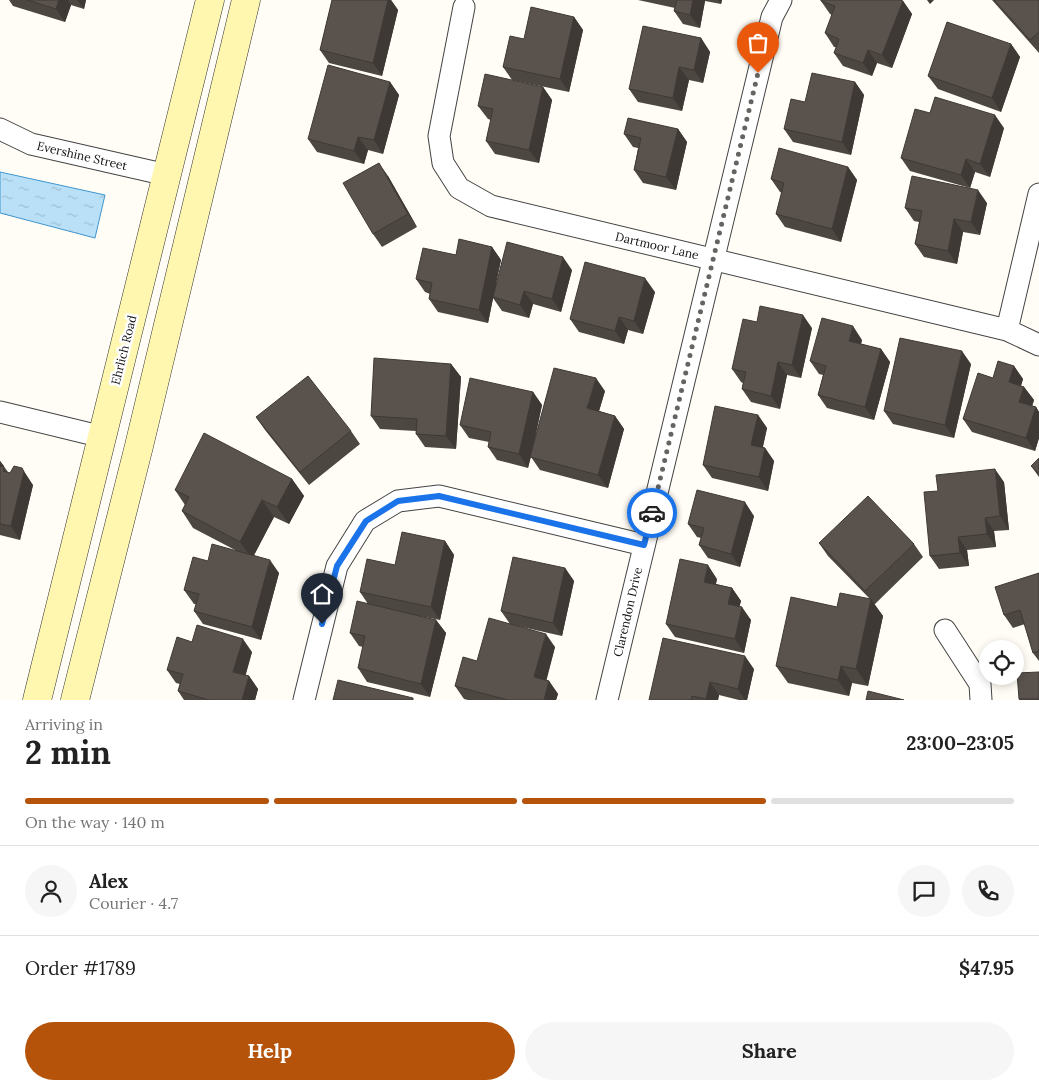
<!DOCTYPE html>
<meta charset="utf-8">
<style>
:root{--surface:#fff;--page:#f6f6f6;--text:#222;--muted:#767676;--line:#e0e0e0;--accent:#b45309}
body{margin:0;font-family:Lora,serif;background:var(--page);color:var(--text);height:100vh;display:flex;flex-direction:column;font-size:19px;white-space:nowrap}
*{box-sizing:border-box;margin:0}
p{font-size:16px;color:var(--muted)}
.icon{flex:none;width:28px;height:28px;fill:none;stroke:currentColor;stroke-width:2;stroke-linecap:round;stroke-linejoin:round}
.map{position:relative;height:700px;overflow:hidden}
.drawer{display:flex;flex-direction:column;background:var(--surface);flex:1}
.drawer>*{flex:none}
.controls{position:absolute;left:979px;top:640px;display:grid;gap:10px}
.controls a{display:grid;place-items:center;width:45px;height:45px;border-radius:50%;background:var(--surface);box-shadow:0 2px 8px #0003;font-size:25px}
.pin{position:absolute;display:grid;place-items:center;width:42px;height:42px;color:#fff;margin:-51px -21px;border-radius:50% 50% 50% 0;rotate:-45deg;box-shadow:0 0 5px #0007}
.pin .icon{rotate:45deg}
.courier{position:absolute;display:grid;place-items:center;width:50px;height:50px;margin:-25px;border:4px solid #1a73e8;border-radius:50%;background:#fff;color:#222;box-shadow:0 1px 6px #0007}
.summary em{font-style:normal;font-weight:700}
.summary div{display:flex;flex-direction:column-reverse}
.summary{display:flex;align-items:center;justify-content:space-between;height:85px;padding:0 25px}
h1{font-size:32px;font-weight:700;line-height:38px}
.bar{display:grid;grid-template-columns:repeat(4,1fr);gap:8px 5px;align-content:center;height:60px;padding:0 25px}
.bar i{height:6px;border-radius:4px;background:var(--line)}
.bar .selected{background:var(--accent)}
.bar p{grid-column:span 4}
.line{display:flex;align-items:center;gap:12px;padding:0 25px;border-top:1px solid var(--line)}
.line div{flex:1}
.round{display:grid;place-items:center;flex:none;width:52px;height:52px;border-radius:26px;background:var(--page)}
.action{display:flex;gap:10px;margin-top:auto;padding:10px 25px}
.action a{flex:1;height:58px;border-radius:30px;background:var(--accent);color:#fff;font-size:20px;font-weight:700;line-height:58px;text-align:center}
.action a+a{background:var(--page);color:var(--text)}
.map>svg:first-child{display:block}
.water{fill:url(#water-ripples);stroke:#3f96cf}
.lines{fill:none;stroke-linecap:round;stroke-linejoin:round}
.street-casing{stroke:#444;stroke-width:23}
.secondary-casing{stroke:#333;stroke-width:29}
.street{stroke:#fff;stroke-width:21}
.secondary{stroke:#fff6b0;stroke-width:28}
.wall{fill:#4d4742}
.shaded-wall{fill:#3f3936}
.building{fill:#5a524d;stroke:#3f3936}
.done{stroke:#646461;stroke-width:5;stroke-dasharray:0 9}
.route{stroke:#1a73e8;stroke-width:6}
.labels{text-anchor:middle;stroke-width:5;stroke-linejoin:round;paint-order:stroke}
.street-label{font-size:12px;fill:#111;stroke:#fff}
</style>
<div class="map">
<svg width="1039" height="700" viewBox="0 0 1039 700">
<defs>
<pattern id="water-ripples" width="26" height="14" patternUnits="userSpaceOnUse" patternTransform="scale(1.25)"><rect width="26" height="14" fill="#b9e0f7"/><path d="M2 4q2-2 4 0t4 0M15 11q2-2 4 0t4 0" fill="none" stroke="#9ebfd3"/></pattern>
</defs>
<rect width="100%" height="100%" fill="#fffdf5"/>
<path class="water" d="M 0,172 L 105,195 L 95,238 L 0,213 Z"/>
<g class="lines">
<defs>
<path id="street" d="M 464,7 L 439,136 L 443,163 L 459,188 L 491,206 L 1007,330 L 1039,345
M 0,129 L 31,144 L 167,175
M 1007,330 L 1039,194
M 0,412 L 103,437
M 945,630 L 980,684 L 981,700
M 304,700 L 337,566 L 365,521 L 398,501 L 439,496 L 644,545
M 607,700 L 772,17 L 781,0"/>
<path id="secondary" d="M 37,700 L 210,0
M 75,700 L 139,446 L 246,0"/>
</defs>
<use href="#street" class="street-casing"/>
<use href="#secondary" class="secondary-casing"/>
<use href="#street" class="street"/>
<use href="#secondary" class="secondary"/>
</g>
<path class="wall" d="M 9,0 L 86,0 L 84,9 L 71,5 L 65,22 L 13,6 Z
M 332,0 L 391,0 L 398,10 L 382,76 L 329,63 L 320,50 Z
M 638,0 L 722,0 L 721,4 L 705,1 L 700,28 L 683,24 L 674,11 L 675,8 Z
M 992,0 L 1039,0 L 1039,53 Z
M 821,1 L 903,1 L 912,14 L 892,68 L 877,63 L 872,76 L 843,66 L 834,53 L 836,47 L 834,47 L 825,33 L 832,15 L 830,14 Z
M 574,17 L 583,30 L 569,92 L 512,80 L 503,67 L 524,39 Z
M 701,38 L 710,52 L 703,83 L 689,80 L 682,111 L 638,102 L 629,89 Z
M 1011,44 L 1020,57 L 1001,112 L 938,89 L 928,76 Z
M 390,82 L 399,95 L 383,154 L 368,150 L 364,164 L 317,152 L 308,139 Z
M 855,82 L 864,95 L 851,155 L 793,142 L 784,129 L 805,102 Z
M 543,87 L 552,100 L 539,163 L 495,154 L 486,141 L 491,120 L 488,119 L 478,106 Z
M 930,113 L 1004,128 L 990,177 L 975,172 L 970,188 L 910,171 L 901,158 Z
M 678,129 L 687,142 L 676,190 L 643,183 L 634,170 L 638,148 L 633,147 L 624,134 Z
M 848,167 L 857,180 L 841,242 L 785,227 L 776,214 L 782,193 L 780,192 L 771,179 Z
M 388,176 L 417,227 L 382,247 L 373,234 Z
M 987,203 L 980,235 L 963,232 L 957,264 L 924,257 L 915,244 L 919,222 L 914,221 L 905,208 Z
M 492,247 L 501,260 L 496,283 L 572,270 L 561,312 L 533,304 L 529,318 L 502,311 L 493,298 L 488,323 L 438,312 L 429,299 L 430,294 L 425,292 L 416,279 Z
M 655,292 L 643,334 L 628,330 L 624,344 L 579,332 L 570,319 Z
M 757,322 L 812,328 L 801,378 L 787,375 L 780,409 L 751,402 L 742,389 L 743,383 L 741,382 L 732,369 Z
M 862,340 L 861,344 L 881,349 L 890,362 L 874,420 L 827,408 L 818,395 L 823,375 L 819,374 L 810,361 Z
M 451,364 L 461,377 L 456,449 L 425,447 L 416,434 L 416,431 L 380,429 L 371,416 Z
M 971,364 L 954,438 L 893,424 L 884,411 Z
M 1014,366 L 1023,379 L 1021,386 L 1024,387 L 1034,400 L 1032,406 L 1036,407 L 1039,412 L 1039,438 L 1035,451 L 972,432 L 963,419 Z
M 605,391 L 599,411 L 615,416 L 624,429 L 608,488 L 540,470 L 531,457 L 528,468 L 497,460 L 488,447 L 489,442 L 469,438 L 460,425 L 533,392 L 542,405 L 533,449 Z
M 758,415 L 767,428 L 763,447 L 765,448 L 774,461 L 768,491 L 712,478 L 703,465 Z
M 256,417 L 351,431 L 360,444 L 309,485 L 265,430 Z
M 1039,458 L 1039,477 L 1031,466 Z
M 0,461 L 8,472 L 33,485 L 20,540 L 0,535 Z
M 292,479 L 304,496 L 289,524 L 274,517 L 254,555 L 279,573 L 261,640 L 203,624 L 194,611 L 196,604 L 194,604 L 184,590 L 208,561 L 237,551 L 193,528 L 182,511 L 185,505 L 175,490 Z
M 1004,482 L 1009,530 L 994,531 L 996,547 L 967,550 L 969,566 L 939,569 L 930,556 L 938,491 Z
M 754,516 L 740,567 L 708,558 L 699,545 L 701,538 L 697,537 L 688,524 Z
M 445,541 L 454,555 L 440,620 L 414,615 L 436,620 L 446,633 L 430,697 L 367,682 L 358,668 L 363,647 L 359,646 L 350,633 L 368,604 L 360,592 L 395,565 Z
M 819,543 L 914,544 L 923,557 L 875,604 L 874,604 L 883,616 L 868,686 L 852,683 L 849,696 L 788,683 L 776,666 L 837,607 L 870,599 L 828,556 Z
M 565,568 L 574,581 L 562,636 L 513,625 L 555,647 L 546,680 L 549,681 L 558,694 L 556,700 L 468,700 L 464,699 L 455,686 L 510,624 L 501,611 Z
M 1039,573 L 1039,661 L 1033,653 L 1025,624 L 1013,628 L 1004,615 Z
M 717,579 L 716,584 L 732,588 L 741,601 L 739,606 L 751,620 L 744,653 L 675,637 L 666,624 Z
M 192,642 L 252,652 L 245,675 L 249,676 L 258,689 L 255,700 L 184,700 L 178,691 L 180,684 L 176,683 L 167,670 Z
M 754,669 L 747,700 L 739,700 L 719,695 L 718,700 L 649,700 Z
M 1039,672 L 1039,700 L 1019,700 L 1019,699 Z"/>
<path class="shaded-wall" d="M 59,0 L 68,0 L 71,5 L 65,22 L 56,9 Z
M 77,0 L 86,0 L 84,9 Z
M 388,0 L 391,0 L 398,10 L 382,76 L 373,63 Z
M 693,0 L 705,0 L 705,1 L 700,28 L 690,15 Z
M 718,0 L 722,0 L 721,4 Z
M 927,0 L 934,0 L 930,4 Z
M 903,1 L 912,14 L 892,68 L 882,55 Z
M 574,17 L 583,30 L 569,92 L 560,79 Z
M 701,38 L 710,52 L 703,83 L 694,70 Z
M 1011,44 L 1020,57 L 1001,112 L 992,98 Z
M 868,50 L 877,63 L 872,76 L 863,63 Z
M 679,67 L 689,80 L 682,111 L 673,98 Z
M 390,82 L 399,95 L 383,154 L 374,140 Z
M 855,82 L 864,95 L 851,155 L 842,142 Z
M 543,87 L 552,100 L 539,163 L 529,150 Z
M 995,115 L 1004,128 L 990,177 L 980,164 Z
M 678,129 L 687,142 L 676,190 L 666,177 Z
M 358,137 L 368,150 L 364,164 L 354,151 Z
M 966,159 L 975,172 L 970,188 L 961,175 Z
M 379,163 L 388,176 L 417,227 L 408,214 Z
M 848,167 L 857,180 L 841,242 L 832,229 Z
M 978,190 L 987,203 L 980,235 L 971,222 Z
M 954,219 L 963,232 L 957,264 L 948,251 Z
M 492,247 L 501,260 L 488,323 L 479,310 Z
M 563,257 L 572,270 L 561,312 L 552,299 Z
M 645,278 L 655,292 L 643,334 L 634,321 Z
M 524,291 L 533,304 L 529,318 L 520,305 Z
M 803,315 L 812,328 L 801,378 L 792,365 Z
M 619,317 L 628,330 L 624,344 L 615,331 Z
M 853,326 L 862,340 L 858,354 L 849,341 Z
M 881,349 L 890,362 L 874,420 L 865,407 Z
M 962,351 L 971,364 L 954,438 L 945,425 Z
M 778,362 L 787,375 L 780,409 L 771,396 Z
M 451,364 L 461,377 L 456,449 L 446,436 Z
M 1014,366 L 1023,379 L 1018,395 L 1009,382 Z
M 596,378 L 605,391 L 596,421 L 587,408 Z
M 1024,387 L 1034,400 L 1029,416 L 1019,402 Z
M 533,392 L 542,405 L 528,468 L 519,454 Z
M 1036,407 L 1039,412 L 1039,438 L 1035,451 L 1026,438 Z
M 758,415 L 767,428 L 760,458 L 751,445 Z
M 615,416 L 624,429 L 608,488 L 598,475 Z
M 765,448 L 774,461 L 768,491 L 759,477 Z
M 0,461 L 4,466 L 2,478 L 0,476 Z
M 22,468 L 33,485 L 20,540 L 11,526 Z
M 995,469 L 1004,482 L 1009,530 L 1000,516 Z
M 292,479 L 304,496 L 289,524 L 277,507 Z
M 262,500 L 274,517 L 252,559 L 240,542 Z
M 745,502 L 754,516 L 740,567 L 731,554 Z
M 985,518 L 994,531 L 996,547 L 987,534 Z
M 958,537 L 967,550 L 969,566 L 960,553 Z
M 445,541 L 454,555 L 440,620 L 431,607 Z
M 270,560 L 279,573 L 261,640 L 252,627 Z
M 708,565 L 717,579 L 713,595 L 704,582 Z
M 565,568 L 574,581 L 562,636 L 553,623 Z
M 732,588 L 741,601 L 737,617 L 728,604 Z
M 871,599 L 883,616 L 868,686 L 856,669 Z
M 742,607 L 751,620 L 744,653 L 735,639 Z
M 436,620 L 446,633 L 430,697 L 421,684 Z
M 546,634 L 555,647 L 544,690 L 534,677 Z
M 243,639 L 252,652 L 243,685 L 233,672 Z
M 745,656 L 754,669 L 747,700 L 745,700 L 738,689 Z
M 841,666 L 852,683 L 849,696 L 838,680 Z
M 249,676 L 258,689 L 255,700 L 242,700 Z
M 549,681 L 558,694 L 556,700 L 544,700 Z
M 710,682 L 719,695 L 718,700 L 707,700 L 706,699 Z"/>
<path class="building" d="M 27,0 L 59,0 L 56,9 Z
M 332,0 L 388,0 L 373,63 L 320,50 Z
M 677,0 L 693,0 L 690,15 L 674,11 Z
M 821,0 L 900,0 L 903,1 L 882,55 L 868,50 L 863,63 L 834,53 L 839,39 L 825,33 L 835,6 L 821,1 Z
M 994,0 L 1039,0 L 1039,32 L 1030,40 Z
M 531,7 L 574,17 L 560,79 L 503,67 L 510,36 L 524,39 Z
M 947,22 L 1011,44 L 992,98 L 928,76 Z
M 643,26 L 701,38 L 694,70 L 679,67 L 673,98 L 629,89 Z
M 328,65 L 390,82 L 374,140 L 358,137 L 354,151 L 308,139 Z
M 812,73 L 855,82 L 842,142 L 784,129 L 791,99 L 805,102 Z
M 485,74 L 543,87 L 529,150 L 486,141 L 493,109 L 478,106 Z
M 935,97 L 995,115 L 980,164 L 966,159 L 961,175 L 901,158 L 915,109 L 930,113 Z
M 628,118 L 678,129 L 666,177 L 634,170 L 641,138 L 624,134 Z
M 779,148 L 848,167 L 832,229 L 776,214 L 784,183 L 771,179 Z
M 379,163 L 408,214 L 373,234 L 343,183 Z
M 912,176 L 978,190 L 971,222 L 954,219 L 948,251 L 915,244 L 922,211 L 905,208 Z
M 459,239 L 492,247 L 479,310 L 429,299 L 432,283 L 416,279 L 423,248 L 456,255 Z
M 507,242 L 563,257 L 552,299 L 524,291 L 520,305 L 493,297 Z
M 585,262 L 645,278 L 634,321 L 619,317 L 615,331 L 570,319 Z
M 760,306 L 803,315 L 792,365 L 778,362 L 771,396 L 742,389 L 746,372 L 732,369 L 743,319 L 757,322 Z
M 822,318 L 853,326 L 849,341 L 881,349 L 865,407 L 818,395 L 826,366 L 810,361 Z
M 900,338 L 962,351 L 945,425 L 884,411 Z
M 374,358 L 451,364 L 446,436 L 416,434 L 417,419 L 371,416 Z
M 998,361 L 1014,366 L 1009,382 L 1024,387 L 1019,402 L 1036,407 L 1026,438 L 963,419 L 978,373 L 993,378 Z
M 554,368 L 596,378 L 587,408 L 615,416 L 598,475 L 530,457 Z
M 308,376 L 351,431 L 300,472 L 256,417 Z
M 470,378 L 533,392 L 519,454 L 488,447 L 491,432 L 460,425 Z
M 715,406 L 758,415 L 751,445 L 765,448 L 759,477 L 703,465 Z
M 204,433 L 292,479 L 277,507 L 262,500 L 240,542 L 182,511 L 189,497 L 175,490 Z
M 1039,458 L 1039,474 L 1031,466 Z
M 0,466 L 4,467 L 3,471 L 10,473 L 14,466 L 22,468 L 24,472 L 11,526 L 0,524 Z
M 995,469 L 1000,516 L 985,518 L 987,534 L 958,537 L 960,553 L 930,556 L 924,492 L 938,491 L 936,475 Z
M 697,490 L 745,502 L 731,554 L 699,545 L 704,528 L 688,524 Z
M 868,496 L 914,544 L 865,591 L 819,543 Z
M 402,532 L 445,541 L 431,607 L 360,592 L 367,559 L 395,565 Z
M 212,544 L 270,560 L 252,627 L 194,611 L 199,594 L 184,590 L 193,557 L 208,561 Z
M 513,557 L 565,568 L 553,623 L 501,611 Z
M 680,559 L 708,565 L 704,582 L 732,588 L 728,604 L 742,607 L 735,639 L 666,624 Z
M 1039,573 L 1039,651 L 1033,653 L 1020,610 L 1004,615 L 995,587 Z
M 840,593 L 871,599 L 856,669 L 841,666 L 838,680 L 776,666 L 791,597 L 837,607 Z
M 357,601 L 436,620 L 421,684 L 358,668 L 365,636 L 350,633 Z
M 489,618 L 546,634 L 534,677 L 549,681 L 544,700 L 508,700 L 455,686 L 463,657 L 477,661 Z
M 197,625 L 243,639 L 233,672 L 249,676 L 242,700 L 209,700 L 178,691 L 183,674 L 167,670 L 177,637 L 192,642 Z
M 663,638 L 745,656 L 738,689 L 710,682 L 706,699 L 692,696 L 691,700 L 649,700 Z
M 1039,672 L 1039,699 L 1019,699 L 1017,673 Z
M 338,680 L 413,698 L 413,700 L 333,700 Z
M 868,691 L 904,700 L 866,700 Z"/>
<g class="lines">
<path class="done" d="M 652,513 L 758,73"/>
<path class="route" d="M 322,624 L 337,566 L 366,521 L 398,501 L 439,496 L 644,545 L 652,513"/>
</g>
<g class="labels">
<g class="street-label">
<text transform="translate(82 156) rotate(13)" y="4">Evershine Street</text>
<text transform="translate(657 246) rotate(13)" y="4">Dartmoor Lane</text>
<text transform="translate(124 350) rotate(-76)" y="4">Ehrlich Road</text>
<text transform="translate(628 612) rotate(-77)" y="4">Clarendon Drive</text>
</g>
</g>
</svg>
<div class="controls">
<a><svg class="icon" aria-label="locate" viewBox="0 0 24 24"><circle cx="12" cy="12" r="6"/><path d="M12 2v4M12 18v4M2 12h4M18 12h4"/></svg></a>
</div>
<div class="pin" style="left:758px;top:73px;background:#ea580c"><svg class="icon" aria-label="bag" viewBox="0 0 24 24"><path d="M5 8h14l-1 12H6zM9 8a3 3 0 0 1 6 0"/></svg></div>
<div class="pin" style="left:322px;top:624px;background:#1f2937"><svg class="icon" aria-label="home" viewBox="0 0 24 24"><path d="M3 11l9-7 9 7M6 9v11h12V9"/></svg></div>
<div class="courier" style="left:652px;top:513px"><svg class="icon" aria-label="car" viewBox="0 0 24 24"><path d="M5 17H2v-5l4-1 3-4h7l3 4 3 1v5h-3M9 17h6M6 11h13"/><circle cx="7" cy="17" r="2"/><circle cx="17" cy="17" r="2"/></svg></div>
</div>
<section class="drawer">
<div class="summary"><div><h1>2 min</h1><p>Arriving in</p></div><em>23:00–23:05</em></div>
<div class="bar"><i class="selected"></i><i class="selected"></i><i class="selected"></i><i></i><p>On the way · 140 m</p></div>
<div class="line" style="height:90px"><a class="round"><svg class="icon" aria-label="person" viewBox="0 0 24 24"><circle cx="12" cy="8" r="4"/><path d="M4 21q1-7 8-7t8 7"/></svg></a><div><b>Alex</b><p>Courier · 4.7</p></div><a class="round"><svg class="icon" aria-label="chat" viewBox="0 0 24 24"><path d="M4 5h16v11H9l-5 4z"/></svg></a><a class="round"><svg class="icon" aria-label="phone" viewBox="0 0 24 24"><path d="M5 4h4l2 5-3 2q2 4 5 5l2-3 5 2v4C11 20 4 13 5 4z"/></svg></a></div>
<div class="line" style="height:65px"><div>Order #1789</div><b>$47.95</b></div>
<div class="action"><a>Help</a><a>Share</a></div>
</section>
